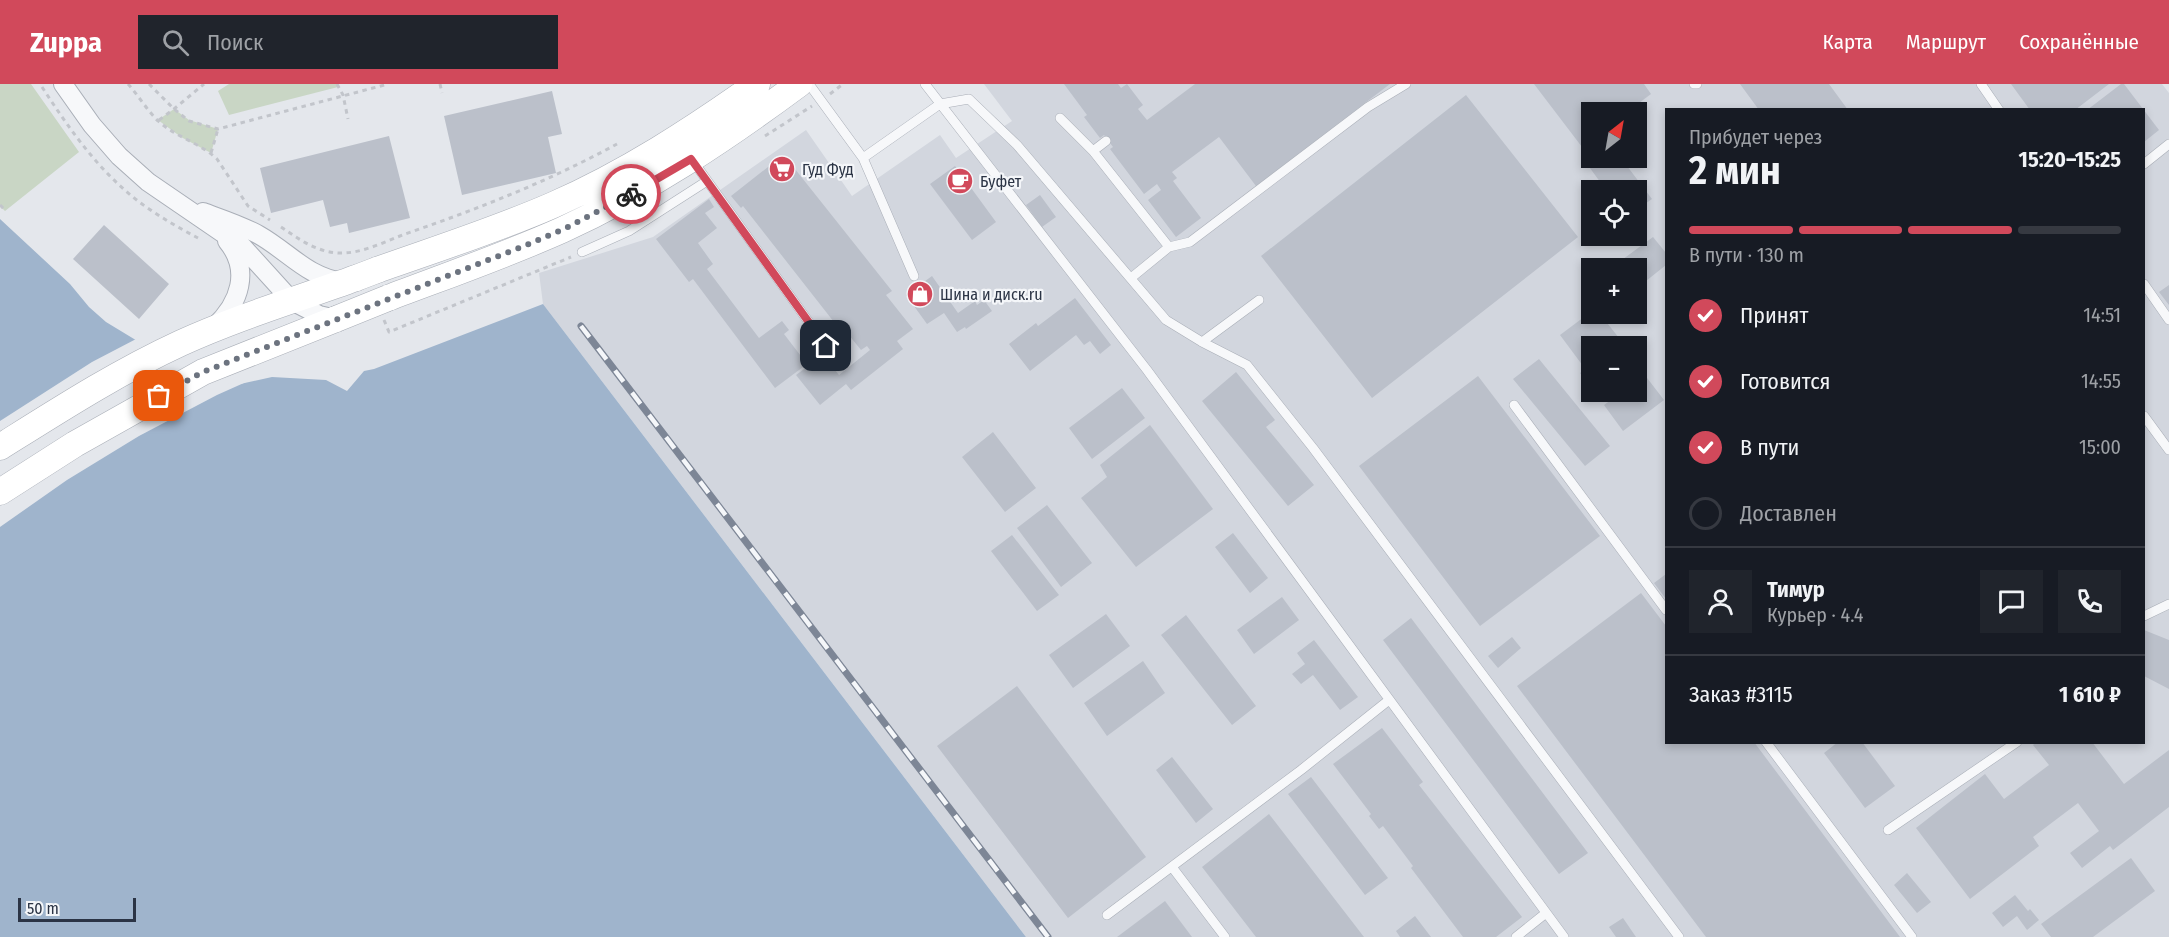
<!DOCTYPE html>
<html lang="ru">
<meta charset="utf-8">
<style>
:root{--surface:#171b24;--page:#20242c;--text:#f1f3f6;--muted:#9ea1a6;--line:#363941;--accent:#d1495b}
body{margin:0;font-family:"Fira Sans Condensed",sans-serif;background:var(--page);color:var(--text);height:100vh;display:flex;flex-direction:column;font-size:22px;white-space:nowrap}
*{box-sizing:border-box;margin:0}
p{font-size:20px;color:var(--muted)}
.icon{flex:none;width:33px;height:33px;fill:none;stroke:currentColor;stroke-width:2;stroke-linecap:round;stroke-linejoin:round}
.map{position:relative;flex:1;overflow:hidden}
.drawer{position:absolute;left:1665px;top:24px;width:480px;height:636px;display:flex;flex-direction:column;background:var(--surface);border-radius:0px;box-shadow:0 3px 9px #0003}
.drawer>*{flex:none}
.needle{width:39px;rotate:31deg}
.tools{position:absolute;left:1581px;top:18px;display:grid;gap:12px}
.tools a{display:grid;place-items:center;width:66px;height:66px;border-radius:0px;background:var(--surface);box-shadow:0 3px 9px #0003;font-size:30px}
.scale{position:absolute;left:18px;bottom:15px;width:118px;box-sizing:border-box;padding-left:6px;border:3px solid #2b3445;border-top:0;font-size:16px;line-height:21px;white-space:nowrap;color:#2b3445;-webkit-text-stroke:4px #f4f6f9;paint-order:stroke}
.pin{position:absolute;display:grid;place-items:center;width:51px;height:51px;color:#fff;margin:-26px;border-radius:12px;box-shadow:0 3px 9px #0006}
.courier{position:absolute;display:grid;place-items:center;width:60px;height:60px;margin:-30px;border:4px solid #d1495b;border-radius:50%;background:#fff;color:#222;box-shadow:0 2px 8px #0007}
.overview em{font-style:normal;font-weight:700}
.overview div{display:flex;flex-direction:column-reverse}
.overview{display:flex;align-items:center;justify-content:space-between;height:102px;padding:0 24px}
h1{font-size:39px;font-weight:700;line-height:45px}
.bar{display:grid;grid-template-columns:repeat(4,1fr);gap:9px 6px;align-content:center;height:72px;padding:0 24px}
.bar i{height:8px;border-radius:4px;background:var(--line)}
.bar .selected{background:var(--accent)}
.bar p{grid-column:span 4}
.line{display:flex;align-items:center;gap:15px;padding:0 24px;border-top:2px solid var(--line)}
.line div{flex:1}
.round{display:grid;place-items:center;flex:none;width:63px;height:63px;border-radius:0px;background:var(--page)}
ol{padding:0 24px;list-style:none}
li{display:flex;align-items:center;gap:18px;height:66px}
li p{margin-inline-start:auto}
li .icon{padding:6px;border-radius:50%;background:var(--accent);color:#fff;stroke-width:4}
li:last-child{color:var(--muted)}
li i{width:33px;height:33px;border:3px solid var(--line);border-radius:50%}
header{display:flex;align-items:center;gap:36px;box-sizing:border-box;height:84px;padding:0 30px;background:var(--accent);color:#fff}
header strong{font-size:28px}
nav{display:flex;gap:33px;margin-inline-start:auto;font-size:21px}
.search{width:420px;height:54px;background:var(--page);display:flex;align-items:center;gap:15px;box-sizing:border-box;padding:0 21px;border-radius:0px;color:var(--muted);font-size:22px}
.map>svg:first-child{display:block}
.built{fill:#d2d6de;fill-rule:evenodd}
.green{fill:#c9d6c5}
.water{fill:#9fb4cc}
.pier{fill:#e4e7ec}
.building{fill:#bbc0ca}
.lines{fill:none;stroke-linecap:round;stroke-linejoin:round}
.lane-casing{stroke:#a9aeb7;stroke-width:10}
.street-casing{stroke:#a9aeb7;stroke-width:20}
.secondary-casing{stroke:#a9aeb7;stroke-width:27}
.path{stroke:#c2c5cb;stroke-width:3;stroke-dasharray:4.5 4.5;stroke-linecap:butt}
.lane{stroke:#f7f8fa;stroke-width:9}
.street{stroke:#f7f8fa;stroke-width:18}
.secondary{stroke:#fff;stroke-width:26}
.rail-casing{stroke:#7d8696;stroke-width:7}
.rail{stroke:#f4f6f9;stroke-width:4.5;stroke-dasharray:14;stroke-linecap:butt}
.secondary-bridge-casing{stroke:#a9aeb7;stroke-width:27;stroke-linecap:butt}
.secondary-bridge{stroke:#fff;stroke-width:26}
.done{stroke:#6c737f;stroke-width:6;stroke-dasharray:0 10.8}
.route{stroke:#d1495b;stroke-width:8}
.labels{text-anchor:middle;stroke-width:4.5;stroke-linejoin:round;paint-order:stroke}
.poi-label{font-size:16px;fill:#2b3445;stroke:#f4f6f9;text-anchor:start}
</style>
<header>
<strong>Zuppa</strong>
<div class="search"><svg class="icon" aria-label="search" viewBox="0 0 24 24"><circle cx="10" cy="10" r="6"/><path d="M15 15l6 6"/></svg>Поиск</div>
<nav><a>Карта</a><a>Маршрут</a><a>Сохранённые</a></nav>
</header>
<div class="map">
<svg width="2169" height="853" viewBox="0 0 2169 853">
<rect width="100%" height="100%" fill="#e4e7ec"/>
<path class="built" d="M 984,0 L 2162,0 L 2169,9 L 2169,853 L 1026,853 L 543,220 L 539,189 L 653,153 L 806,46 L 852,112 L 940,51 L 956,74 L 1012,37 ZM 1666,26 L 2144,26 L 2144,658 L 1666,658 ZM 1592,28 L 1636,28 L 1636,74 L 1592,74 ZM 1592,106 L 1636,106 L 1636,152 L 1592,152 ZM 1592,184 L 1636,184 L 1636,230 L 1592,230 ZM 1592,262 L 1636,262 L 1636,308 L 1592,308 Z"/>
<path class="green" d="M 0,0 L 31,0 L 79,68 L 5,127 L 0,122 Z
M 229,0 L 337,0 L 338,3 L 229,31 L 218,7 Z
M 174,25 L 189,36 L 218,45 L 211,69 L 181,53 L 158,36 Z"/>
<path class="water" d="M 0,135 L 70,200 L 89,223 L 106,238 L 139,258 L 222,304 L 272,293 L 326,296 L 347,307 L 364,287 L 374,285 L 543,220 L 1026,853 L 0,853 Z"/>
<path class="pier" d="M 138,254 L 223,301 L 255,294 L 217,311 L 139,352 L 67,396 L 0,443 L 0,337 L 92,278 Z"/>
<path class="building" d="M 1064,0 L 1118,0 L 1121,4 L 1127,0 L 1143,21 L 1138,25 L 1147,36 L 1195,0 L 1390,0 L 1256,102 L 1219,53 L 1172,88 L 1177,94 L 1173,97 L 1201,134 L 1176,153 L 1148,116 L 1161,106 L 1157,100 L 1144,110 L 1110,65 L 1113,63 L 1104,51 L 1100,54 L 1084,33 L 1087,31 Z
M 1534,0 L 1644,0 L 1651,10 L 1627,28 L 1592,28 L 1592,55 L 1582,63 Z
M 1740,0 L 1829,0 L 1848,26 L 1759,26 Z
M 2011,0 L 2109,0 L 2075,26 L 2030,26 Z
M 2121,0 L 2124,0 L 2159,46 L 2144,58 L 2144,26 L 2087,26 Z
M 552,7 L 562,50 L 548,53 L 556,89 L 462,111 L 444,32 Z
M 1466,11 L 1578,153 L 1372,314 L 1261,172 Z
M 389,52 L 410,134 L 349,149 L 347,139 L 330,143 L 323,116 L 271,129 L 260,84 Z
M 782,72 L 791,84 L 795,85 L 892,207 L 886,211 L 913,245 L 897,257 L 903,265 L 851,306 L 846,300 L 820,321 L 796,291 L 823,271 L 839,291 L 870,266 L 867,262 L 861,266 L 844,245 L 841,247 L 743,122 L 741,124 L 731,112 Z
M 1596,74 L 1621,74 L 1652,115 L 1636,126 L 1636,106 L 1606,106 L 1587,80 Z
M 955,82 L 996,138 L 972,156 L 930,100 Z
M 1040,111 L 1056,133 L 1042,143 L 1026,121 Z
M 709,115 L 714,123 L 705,129 L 717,144 L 698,159 L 713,180 L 707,185 L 759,254 L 782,237 L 789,246 L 784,250 L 807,280 L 775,304 L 693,195 L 689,198 L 656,155 Z
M 104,141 L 169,200 L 139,235 L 73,175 Z
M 1653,153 L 1666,169 L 1666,181 L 1636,205 L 1636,184 L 1611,184 Z
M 932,192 L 958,229 L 975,217 L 977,221 L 984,216 L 992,227 L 966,245 L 965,243 L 957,248 L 944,229 L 927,240 L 906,211 Z
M 2169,201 L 2169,221 L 2159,208 Z
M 1075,214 L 1111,261 L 1100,270 L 1090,257 L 1084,261 L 1076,251 L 1030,287 L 1009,260 L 1036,239 L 1038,242 Z
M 1592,227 L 1592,230 L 1600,230 L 1619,254 L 1608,262 L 1592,262 L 1592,275 L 1583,282 L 1560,251 Z
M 1539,275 L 1610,362 L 1585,382 L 1513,295 Z
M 1592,280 L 1592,305 L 1580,289 Z
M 1236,288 L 1275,336 L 1266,343 L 1314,401 L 1288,422 L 1202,317 Z
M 1644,290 L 1664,316 L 1623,347 L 1604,321 L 1622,308 L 1636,308 L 1636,296 Z
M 1478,292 L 1600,452 L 1480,542 L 1359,382 Z
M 1122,304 L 1145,334 L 1092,375 L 1069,344 Z
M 1150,341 L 1213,425 L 1136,483 L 1081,414 L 1107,393 L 1100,381 Z
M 993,348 L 1036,404 L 1005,428 L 962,373 Z
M 1047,421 L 1092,479 L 1061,503 L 1017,444 Z
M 1233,449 L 1268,494 L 1250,509 L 1215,463 Z
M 1012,451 L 1059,511 L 1037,527 L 991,467 Z
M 1666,490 L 1666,515 L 1654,499 Z
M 1641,509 L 1666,542 L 1666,658 L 1754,658 L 1900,853 L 1706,853 L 1517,602 Z
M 1282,513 L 1299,536 L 1254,570 L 1237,546 Z
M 1106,530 L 1130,562 L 1073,604 L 1049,571 Z
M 1186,531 L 1256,622 L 1232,641 L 1161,551 Z
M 1411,534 L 1588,769 L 1559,790 L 1383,556 Z
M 2144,546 L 2169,556 L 2169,605 L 2144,592 Z
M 1512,553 L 1521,564 L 1498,584 L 1488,572 Z
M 1314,556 L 1358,613 L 1340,626 L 1313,591 L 1301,600 L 1292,590 L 1305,580 L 1297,569 Z
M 1143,577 L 1165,609 L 1107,652 L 1084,619 Z
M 1017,602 L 1146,773 L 1068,834 L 937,662 Z
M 1382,644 L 1423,698 L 1419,701 L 1522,833 L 1496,853 L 1463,853 L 1411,784 L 1413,782 L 1383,742 L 1379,745 L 1369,732 L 1371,730 L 1333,680 Z
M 1838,658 L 1862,658 L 1895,702 L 1865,724 L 1824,669 Z
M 2036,658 L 2092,658 L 2124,700 L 2169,666 L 2169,723 L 2113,766 L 2110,762 L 2082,784 L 2070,769 L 2099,747 L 2078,719 L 2033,753 L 2039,762 L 1970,815 L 1916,744 L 1985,690 L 2004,715 L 2049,681 L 2033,661 Z
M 1172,673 L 1213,725 L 1196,739 L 1156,686 Z
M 1311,693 L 1388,794 L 1365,811 L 1288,710 Z
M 1269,730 L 1364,853 L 1256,853 L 1202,783 Z
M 2131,774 L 2155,807 L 2093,853 L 2051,853 L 2041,840 Z
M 1907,789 L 1931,818 L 1917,829 L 1894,801 Z
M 2015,811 L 2028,827 L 2030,825 L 2039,836 L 2027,846 L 2017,832 L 2003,843 L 1992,829 Z
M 1165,817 L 1192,853 L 1117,853 Z
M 1415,832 L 1431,853 L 1400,853 L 1396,847 Z
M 1623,834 L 1636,853 L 1616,853 L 1609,843 Z"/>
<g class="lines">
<defs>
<path id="lane" d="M 809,0 L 863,74 L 914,192
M 925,0 L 1147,286 L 1564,853
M 1694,0 L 1697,0
M 1981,0 L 1999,26
M 1060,34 L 1093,67 L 1169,163 L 1131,194
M 1093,67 L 1106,57
M 863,74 L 940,20 L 969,15 L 1017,61 L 1166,236 L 1202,258 L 1247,281 L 1313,364 L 1679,853
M 693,77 L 826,262
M 2144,80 L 2169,60
M 1169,163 L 1190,158 L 1368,23 L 1406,0
M 582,168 L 629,147 L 707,97
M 2144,200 L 2169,236
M 1202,258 L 1259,216
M 1514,321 L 1666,526
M 2144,332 L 2169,366
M 2144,532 L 2169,520
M 1766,658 L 1912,853
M 1888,746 L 2017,658
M 1172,783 L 1225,853
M 1107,831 L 1301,686 L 1389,616
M 1516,853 L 1546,829"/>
<path id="street" d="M 63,0 L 92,41 L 119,72 L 148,98 L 243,163 L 292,217 L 319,231 L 336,235
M 203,128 C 222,135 241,141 259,151 C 289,168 307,193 343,198
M 214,243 C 240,219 251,186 227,157"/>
<path id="secondary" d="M 377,186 C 436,165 496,146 553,121 C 626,89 692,46 757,0
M 388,214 C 446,192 506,171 562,146 C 647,107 725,55 799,0
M 0,363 C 59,326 118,288 181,259 C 238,233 298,215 356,194
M 0,408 L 75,360 L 203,288 L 336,235"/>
</defs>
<use href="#lane" class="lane-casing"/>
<use href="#street" class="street-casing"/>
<use href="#secondary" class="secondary-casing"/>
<path class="path" d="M 128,0 C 138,11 147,26 158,37 C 176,53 200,59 217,75 L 248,122 L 270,136
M 149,0 L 174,25 L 189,37 L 218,45 L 388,0
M 337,0 L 343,11 L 348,35
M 440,0 L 442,9
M 42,3 C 70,46 100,89 142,120 C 160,133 179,144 198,154
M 830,10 L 843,0
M 159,36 L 174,25 L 204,0
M 765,52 L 812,22
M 211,69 L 218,45
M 0,121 L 5,126
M 281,143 C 299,155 316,168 339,169 C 361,170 384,158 405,150 C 478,125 549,97 617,60
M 384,236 L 389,248 L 571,173"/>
<use href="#lane" class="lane"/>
<use href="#street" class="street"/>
<use href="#secondary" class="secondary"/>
<defs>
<path id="rail" d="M 581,242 L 1048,853"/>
</defs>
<use href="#rail" class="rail-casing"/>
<use href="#rail" class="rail"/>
<defs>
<path id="secondary-bridge" d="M 356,194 L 377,186
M 336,235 L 388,214"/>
</defs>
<use href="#secondary-bridge" class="secondary-bridge-casing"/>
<use href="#secondary-bridge" class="secondary-bridge"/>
</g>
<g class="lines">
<path class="done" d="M 159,312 L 203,288 L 524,162 L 564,145 L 631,110"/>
<path class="route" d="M 631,110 L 691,75 L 826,262"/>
</g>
<defs>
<symbol id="supermarket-disc" viewBox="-11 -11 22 22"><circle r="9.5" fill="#d1495b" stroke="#f4f6f9"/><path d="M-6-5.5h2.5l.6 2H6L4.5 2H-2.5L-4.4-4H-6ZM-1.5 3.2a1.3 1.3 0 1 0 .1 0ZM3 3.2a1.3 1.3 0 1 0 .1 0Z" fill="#fff"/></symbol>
<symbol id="cafe-disc" viewBox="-11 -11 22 22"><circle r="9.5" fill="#d1495b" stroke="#f4f6f9"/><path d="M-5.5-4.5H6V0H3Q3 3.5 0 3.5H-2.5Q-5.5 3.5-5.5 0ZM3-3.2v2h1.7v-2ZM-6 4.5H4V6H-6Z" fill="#fff"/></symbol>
<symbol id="shop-disc" viewBox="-11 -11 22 22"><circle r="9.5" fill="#d1495b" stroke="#f4f6f9"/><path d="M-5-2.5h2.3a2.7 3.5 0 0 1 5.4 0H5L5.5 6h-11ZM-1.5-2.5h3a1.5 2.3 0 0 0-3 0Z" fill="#fff"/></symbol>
</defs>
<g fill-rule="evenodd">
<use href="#supermarket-disc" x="767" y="70" width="30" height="30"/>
<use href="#cafe-disc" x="945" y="82" width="30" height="30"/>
<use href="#shop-disc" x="905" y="195" width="30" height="30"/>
</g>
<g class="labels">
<g class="poi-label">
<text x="802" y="91">Гуд Фуд</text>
<text x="980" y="103">Буфет</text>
<text x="940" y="216">Шина и диск.ru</text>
</g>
</g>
</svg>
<div class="tools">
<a><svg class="needle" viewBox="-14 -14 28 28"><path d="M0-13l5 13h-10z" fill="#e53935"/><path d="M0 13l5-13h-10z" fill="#9ea1a6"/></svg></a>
<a><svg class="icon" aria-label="locate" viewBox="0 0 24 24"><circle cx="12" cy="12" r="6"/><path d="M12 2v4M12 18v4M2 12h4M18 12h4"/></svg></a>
<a>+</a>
<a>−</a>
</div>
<div class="scale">50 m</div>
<div class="pin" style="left:159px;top:312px;background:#ea580c"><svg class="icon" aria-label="bag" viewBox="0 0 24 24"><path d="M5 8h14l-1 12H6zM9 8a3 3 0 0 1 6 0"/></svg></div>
<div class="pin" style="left:826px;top:262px;background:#1f2937"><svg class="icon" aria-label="home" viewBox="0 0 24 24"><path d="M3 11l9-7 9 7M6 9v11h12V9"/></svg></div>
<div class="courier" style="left:631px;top:110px"><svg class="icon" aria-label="bike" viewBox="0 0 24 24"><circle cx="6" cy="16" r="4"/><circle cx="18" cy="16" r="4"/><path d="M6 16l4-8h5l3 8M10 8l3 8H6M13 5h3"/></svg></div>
<section class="drawer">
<div class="overview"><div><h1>2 мин</h1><p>Прибудет через</p></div><em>15:20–15:25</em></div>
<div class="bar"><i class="selected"></i><i class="selected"></i><i class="selected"></i><i></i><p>В пути · 130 m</p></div>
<ol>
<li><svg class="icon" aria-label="check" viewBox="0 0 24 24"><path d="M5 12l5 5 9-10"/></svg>Принят<p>14:51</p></li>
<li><svg class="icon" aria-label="check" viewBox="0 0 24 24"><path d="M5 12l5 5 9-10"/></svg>Готовится<p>14:55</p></li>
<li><svg class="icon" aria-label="check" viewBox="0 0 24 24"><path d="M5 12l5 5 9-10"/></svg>В пути<p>15:00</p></li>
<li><i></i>Доставлен</li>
</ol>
<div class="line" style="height:108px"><a class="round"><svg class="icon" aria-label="person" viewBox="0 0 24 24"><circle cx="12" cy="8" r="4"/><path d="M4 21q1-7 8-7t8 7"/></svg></a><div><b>Тимур</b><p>Курьер · 4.4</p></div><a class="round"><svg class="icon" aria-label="chat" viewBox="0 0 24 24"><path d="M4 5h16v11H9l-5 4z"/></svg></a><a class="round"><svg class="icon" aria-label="phone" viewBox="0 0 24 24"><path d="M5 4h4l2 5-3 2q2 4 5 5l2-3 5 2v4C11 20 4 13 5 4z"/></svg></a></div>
<div class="line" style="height:78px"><div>Заказ #3115</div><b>1 610 ₽</b></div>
</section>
</div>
